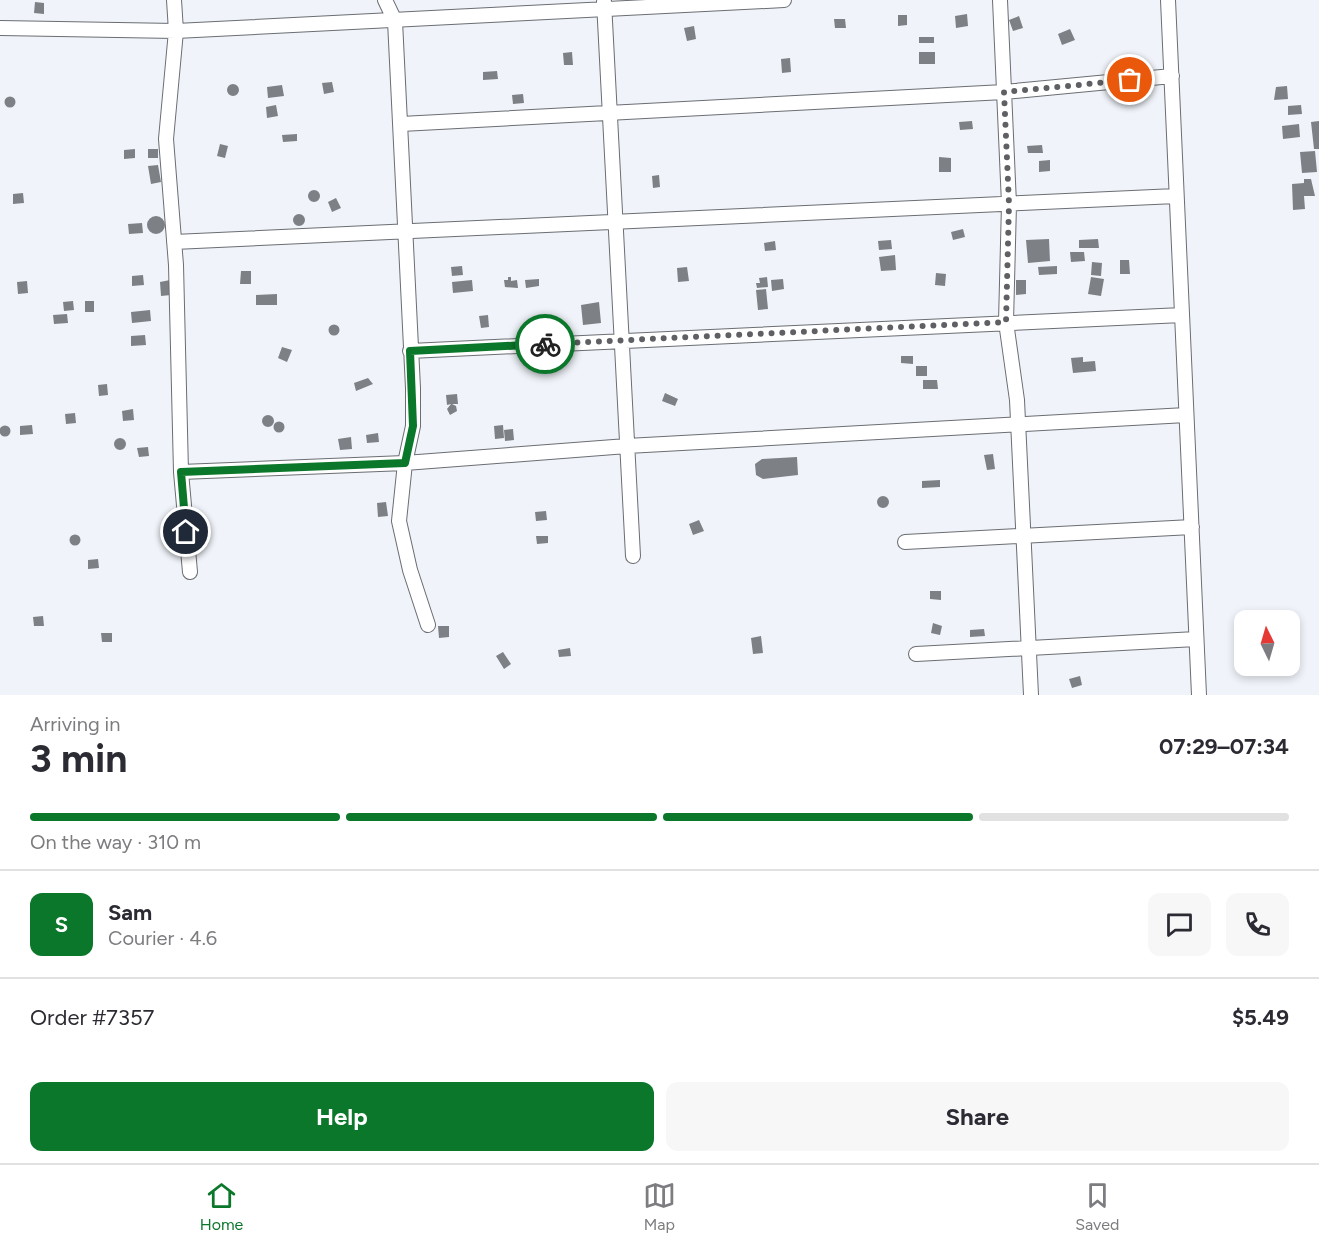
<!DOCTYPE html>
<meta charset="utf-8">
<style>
:root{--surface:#fff;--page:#f7f7f7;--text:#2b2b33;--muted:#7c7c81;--line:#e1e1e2;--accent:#0b772b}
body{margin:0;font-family:Figtree,sans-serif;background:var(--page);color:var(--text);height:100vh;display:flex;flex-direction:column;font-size:22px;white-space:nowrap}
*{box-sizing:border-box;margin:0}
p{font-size:20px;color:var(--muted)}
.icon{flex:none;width:33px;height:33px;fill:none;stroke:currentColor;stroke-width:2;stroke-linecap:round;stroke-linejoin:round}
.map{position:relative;height:695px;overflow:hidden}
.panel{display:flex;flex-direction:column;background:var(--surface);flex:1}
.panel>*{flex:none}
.needle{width:39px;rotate:355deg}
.controls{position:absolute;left:1234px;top:610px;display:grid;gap:12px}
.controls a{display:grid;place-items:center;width:66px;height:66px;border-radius:12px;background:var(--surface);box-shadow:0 3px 9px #0003;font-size:30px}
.pin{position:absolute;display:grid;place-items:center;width:51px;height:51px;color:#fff;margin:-26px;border:3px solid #fff;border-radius:50%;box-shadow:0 2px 6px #0007}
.courier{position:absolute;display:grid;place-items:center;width:60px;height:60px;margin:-30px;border:4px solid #0b772b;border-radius:50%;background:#fff;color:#222;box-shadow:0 2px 8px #0007}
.head em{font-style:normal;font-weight:700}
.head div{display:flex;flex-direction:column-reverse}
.head{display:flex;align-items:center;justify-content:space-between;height:102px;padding:0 30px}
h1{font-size:39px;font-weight:700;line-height:45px}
.bar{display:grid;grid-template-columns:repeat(4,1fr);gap:9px 6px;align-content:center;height:72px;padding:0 30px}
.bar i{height:8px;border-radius:4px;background:var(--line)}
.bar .current{background:var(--accent)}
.bar p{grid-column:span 4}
.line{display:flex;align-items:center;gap:15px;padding:0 30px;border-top:2px solid var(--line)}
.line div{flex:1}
.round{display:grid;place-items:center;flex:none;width:63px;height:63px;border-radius:12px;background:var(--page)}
.primary-button{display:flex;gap:12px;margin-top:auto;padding:12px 30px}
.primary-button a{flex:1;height:69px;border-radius:12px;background:var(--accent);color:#fff;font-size:24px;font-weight:700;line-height:69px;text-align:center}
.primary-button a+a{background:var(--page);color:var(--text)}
.tabs{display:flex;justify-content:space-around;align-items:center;height:84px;border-top:2px solid var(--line);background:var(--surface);font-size:16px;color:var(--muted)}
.tabs a{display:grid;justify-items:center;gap:3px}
.tabs .current{color:var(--accent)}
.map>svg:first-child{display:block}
.building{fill:#7d8185}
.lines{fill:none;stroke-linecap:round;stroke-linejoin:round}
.minor-casing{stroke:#6a6d72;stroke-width:16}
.minor{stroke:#fff;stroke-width:14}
.done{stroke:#5e6064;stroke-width:6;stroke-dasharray:0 10.8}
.route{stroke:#0b772b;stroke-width:8}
</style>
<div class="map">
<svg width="1319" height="695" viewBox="0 0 1319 695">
<rect width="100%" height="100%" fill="#f0f4fa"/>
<path class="building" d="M 35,2 L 44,3 L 44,14 L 34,13 Z
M 967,14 L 968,26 L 956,28 L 955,16 Z
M 898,15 L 907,15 L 907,25 L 898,26 Z
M 1019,16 L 1023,28 L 1013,31 L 1009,20 Z
M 834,19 L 845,19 L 846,28 L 835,28 Z
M 694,26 L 696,39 L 687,41 L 684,28 Z
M 1070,29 L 1075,40 L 1062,45 L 1058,34 Z
M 919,37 L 934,37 L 934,43 L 919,43 Z
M 572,52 L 573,65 L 564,65 L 563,53 Z
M 919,52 L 935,52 L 935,64 L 919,64 Z
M 790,58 L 791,72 L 782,73 L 781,59 Z
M 497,71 L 498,79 L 483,80 L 483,72 Z
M 332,82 L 334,92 L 324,94 L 322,83 Z
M227 90a6 6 0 1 1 12 0a6 6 0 1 1-12 0Z
M 282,85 L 284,96 L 268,98 L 267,87 Z
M 1287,86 L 1288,99 L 1274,100 L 1276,87 Z
M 523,94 L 524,103 L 513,104 L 512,95 Z
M4.5 102a5.5 5.5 0 1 1 11 0a5.5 5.5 0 1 1-11 0Z
M 276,105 L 278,116 L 267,118 L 266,107 Z
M 1301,105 L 1302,114 L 1288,115 L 1288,106 Z
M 972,121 L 973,129 L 960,130 L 959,122 Z
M 1319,121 L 1319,149 L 1314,149 L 1311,122 Z
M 1299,124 L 1300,137 L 1283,139 L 1282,126 Z
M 297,134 L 297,141 L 283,142 L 282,135 Z
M 220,144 L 228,146 L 225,158 L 217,156 Z
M 1042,145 L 1043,153 L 1028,153 L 1027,146 Z
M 135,149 L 135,158 L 124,159 L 124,150 Z
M 148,149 L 158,149 L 158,158 L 148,158 Z
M 1315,151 L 1317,172 L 1302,173 L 1300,152 Z
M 939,157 L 951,158 L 951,172 L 939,172 Z
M 1050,160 L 1050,171 L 1039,172 L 1039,161 Z
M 158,165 L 161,182 L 151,184 L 148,166 Z
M 659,175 L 660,187 L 653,188 L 652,176 Z
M 1304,179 L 1311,179 L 1315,196 L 1304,196 L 1305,209 L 1293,210 L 1292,184 L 1304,183 Z
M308 196a6 6 0 1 1 12 0a6 6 0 1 1-12 0Z
M 23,193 L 24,203 L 13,204 L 13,194 Z
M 336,198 L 341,208 L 332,212 L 328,202 Z
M293 220a6 6 0 1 1 12 0a6 6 0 1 1-12 0Z
M147 225a9 9 0 1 1 18 0a9 9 0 1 1-18 0Z
M 142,223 L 143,233 L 129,234 L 128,224 Z
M 963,229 L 965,237 L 953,240 L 951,232 Z
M 1049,239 L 1050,261 L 1028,263 L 1026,240 Z
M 1098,239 L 1099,248 L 1079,248 L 1079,240 Z
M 891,240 L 892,249 L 879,250 L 878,241 Z
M 775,241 L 776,250 L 765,251 L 764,243 Z
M 1070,252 L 1084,252 L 1085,261 L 1071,262 Z
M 895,255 L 896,270 L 881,271 L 879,257 Z
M 1120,260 L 1129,260 L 1130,274 L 1120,274 Z
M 1092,262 L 1102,263 L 1101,276 L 1091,275 Z
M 462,266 L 463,275 L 452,276 L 451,267 Z
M 1057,266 L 1057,274 L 1039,275 L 1038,267 Z
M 687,267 L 689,281 L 678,282 L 677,268 Z
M 241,271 L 251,271 L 251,284 L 240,284 Z
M 936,273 L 946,274 L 945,286 L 935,285 Z
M 143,275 L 144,285 L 132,286 L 132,276 Z
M 508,277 L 511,277 L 511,281 L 517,280 L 518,288 L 505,287 L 504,280 L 508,280 Z
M 767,277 L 768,287 L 757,288 L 756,283 L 760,283 L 759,278 Z
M 1091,277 L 1104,279 L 1101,296 L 1088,294 Z
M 539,279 L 539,286 L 526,288 L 525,280 Z
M 783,279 L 784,289 L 772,291 L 771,280 Z
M 170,280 L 171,295 L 161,296 L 160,282 Z
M 472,280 L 473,291 L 453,293 L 452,282 Z
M 1016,280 L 1026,280 L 1026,294 L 1016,295 Z
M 27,281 L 28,293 L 18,294 L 17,282 Z
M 766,289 L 768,309 L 758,310 L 756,290 Z
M 277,294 L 277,305 L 256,305 L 256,295 Z
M 73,301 L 74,310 L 64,311 L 63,302 Z
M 85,301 L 94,301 L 94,312 L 85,312 Z
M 599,302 L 601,323 L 583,325 L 581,305 Z
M 150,310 L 151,321 L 132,323 L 131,312 Z
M 67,314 L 68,323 L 54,324 L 53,315 Z
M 488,315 L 489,327 L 481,328 L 479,316 Z
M328.5 330a5.5 5.5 0 1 1 11 0a5.5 5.5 0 1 1-11 0Z
M 145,335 L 146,345 L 131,346 L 131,336 Z
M 282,347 L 292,350 L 287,362 L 278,358 Z
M 901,356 L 913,356 L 913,364 L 901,363 Z
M 1083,357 L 1083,362 L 1095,361 L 1096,371 L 1073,373 L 1071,358 Z
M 916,366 L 927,366 L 927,376 L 916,376 Z
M 368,378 L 373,384 L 356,391 L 354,383 Z
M 923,380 L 937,380 L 938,389 L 923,389 Z
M 107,384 L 108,395 L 99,396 L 98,385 Z
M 665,393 L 678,399 L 675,406 L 662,401 Z
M 457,394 L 458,404 L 452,404 L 456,406 L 457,411 L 450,415 L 447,409 L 451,404 L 447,405 L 446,395 Z
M 133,409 L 134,420 L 123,421 L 122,411 Z
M 75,413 L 76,423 L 66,424 L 65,414 Z
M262 421a6 6 0 1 1 12 0a6 6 0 1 1-12 0Z
M273.5 427a5.5 5.5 0 1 1 11 0a5.5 5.5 0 1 1-11 0Z
M 32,425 L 33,434 L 20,435 L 20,426 Z
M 503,425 L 504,438 L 495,439 L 494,426 Z
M-0.5 431a5.5 5.5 0 1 1 11 0a5.5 5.5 0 1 1-11 0Z
M 513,429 L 514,440 L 505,441 L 504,430 Z
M 378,433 L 379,442 L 367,443 L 366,435 Z
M 351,437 L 352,449 L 340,450 L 338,439 Z
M114 444a6 6 0 1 1 12 0a6 6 0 1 1-12 0Z
M 148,447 L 149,456 L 139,457 L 137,448 Z
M 993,454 L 995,469 L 987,470 L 984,455 Z
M 797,457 L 798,475 L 763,479 L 756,475 L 755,464 L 762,459 Z
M 940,480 L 940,487 L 922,488 L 922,481 Z
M877 502a6 6 0 1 1 12 0a6 6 0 1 1-12 0Z
M 386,502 L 388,516 L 378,517 L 377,503 Z
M 546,511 L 547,520 L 536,521 L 535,512 Z
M 699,520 L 704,531 L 693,535 L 689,524 Z
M69.5 540a5.5 5.5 0 1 1 11 0a5.5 5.5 0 1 1-11 0Z
M 536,536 L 548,536 L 548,543 L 537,544 Z
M 98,559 L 99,568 L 88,569 L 88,560 Z
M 930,591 L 941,591 L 941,600 L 930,599 Z
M 43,616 L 44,626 L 34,626 L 33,617 Z
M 933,623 L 942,626 L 940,635 L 931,633 Z
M 438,626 L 449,626 L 449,637 L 439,638 Z
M 984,629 L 985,636 L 970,637 L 970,630 Z
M 101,633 L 112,633 L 112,642 L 102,642 Z
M 761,636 L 763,653 L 753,654 L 751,638 Z
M 570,648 L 571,656 L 559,657 L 558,650 Z
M 503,652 L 511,664 L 504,669 L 496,656 Z
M 1080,676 L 1082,685 L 1072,688 L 1069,679 Z"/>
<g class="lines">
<defs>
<path id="minor" d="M 174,0 L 176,31 L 166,139 L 176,265 L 181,472 L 190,572
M 385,0 L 395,21 L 413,388 L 413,426 L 405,463 L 399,521 L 410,570 L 428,625
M 1000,0 L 1009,204 L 1006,322 L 1017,400 L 1031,695
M 1168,0 L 1199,695
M 604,2 L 633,556
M 0,28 L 176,31 L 784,0
M 401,124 L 1004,92 L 1172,76
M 174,242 L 1176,196
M 410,351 L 1182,315
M 181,472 L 405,463 L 627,446 L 1186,415
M 905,542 L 1192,527
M 916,654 L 1196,639"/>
</defs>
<use href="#minor" class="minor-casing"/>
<use href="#minor" class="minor"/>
</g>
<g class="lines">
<path class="done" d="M 545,344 L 1006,322 L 1009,204 L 1004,92 L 1130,80"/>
<path class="route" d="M 186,532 L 181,472 L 405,463 L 413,426 L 410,351 L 545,344"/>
</g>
</svg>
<div class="controls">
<a><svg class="needle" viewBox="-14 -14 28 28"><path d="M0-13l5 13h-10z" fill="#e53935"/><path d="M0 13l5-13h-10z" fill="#7c7c81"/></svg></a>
</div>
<div class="pin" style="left:1130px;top:80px;background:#ea580c"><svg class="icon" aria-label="bag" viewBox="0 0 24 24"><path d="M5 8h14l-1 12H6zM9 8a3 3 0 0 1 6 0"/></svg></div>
<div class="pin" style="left:186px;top:532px;background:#1f2937"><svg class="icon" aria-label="home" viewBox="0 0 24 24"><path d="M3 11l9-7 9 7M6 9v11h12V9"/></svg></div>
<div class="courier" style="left:545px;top:344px"><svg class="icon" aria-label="bike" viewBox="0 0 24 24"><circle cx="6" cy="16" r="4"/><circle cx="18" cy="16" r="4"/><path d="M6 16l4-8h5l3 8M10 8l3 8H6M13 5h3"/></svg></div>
</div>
<section class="panel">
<div class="head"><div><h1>3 min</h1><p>Arriving in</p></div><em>07:29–07:34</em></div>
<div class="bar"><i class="current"></i><i class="current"></i><i class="current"></i><i></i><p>On the way · 310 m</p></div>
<div class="line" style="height:108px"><b class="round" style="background:var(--accent);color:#fff">S</b><div><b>Sam</b><p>Courier · 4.6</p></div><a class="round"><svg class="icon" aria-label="chat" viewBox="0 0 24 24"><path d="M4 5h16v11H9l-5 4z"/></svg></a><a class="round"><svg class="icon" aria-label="phone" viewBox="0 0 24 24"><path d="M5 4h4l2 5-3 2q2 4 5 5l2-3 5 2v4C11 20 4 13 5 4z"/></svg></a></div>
<div class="line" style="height:78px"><div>Order #7357</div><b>$5.49</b></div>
<div class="primary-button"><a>Help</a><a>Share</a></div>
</section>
<nav class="tabs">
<a class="current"><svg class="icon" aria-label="home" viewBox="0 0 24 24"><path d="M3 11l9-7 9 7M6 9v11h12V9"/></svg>Home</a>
<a><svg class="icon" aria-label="map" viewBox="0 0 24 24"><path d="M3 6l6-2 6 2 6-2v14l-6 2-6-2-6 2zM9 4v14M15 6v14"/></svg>Map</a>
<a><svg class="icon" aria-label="saved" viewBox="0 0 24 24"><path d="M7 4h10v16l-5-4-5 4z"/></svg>Saved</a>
</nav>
